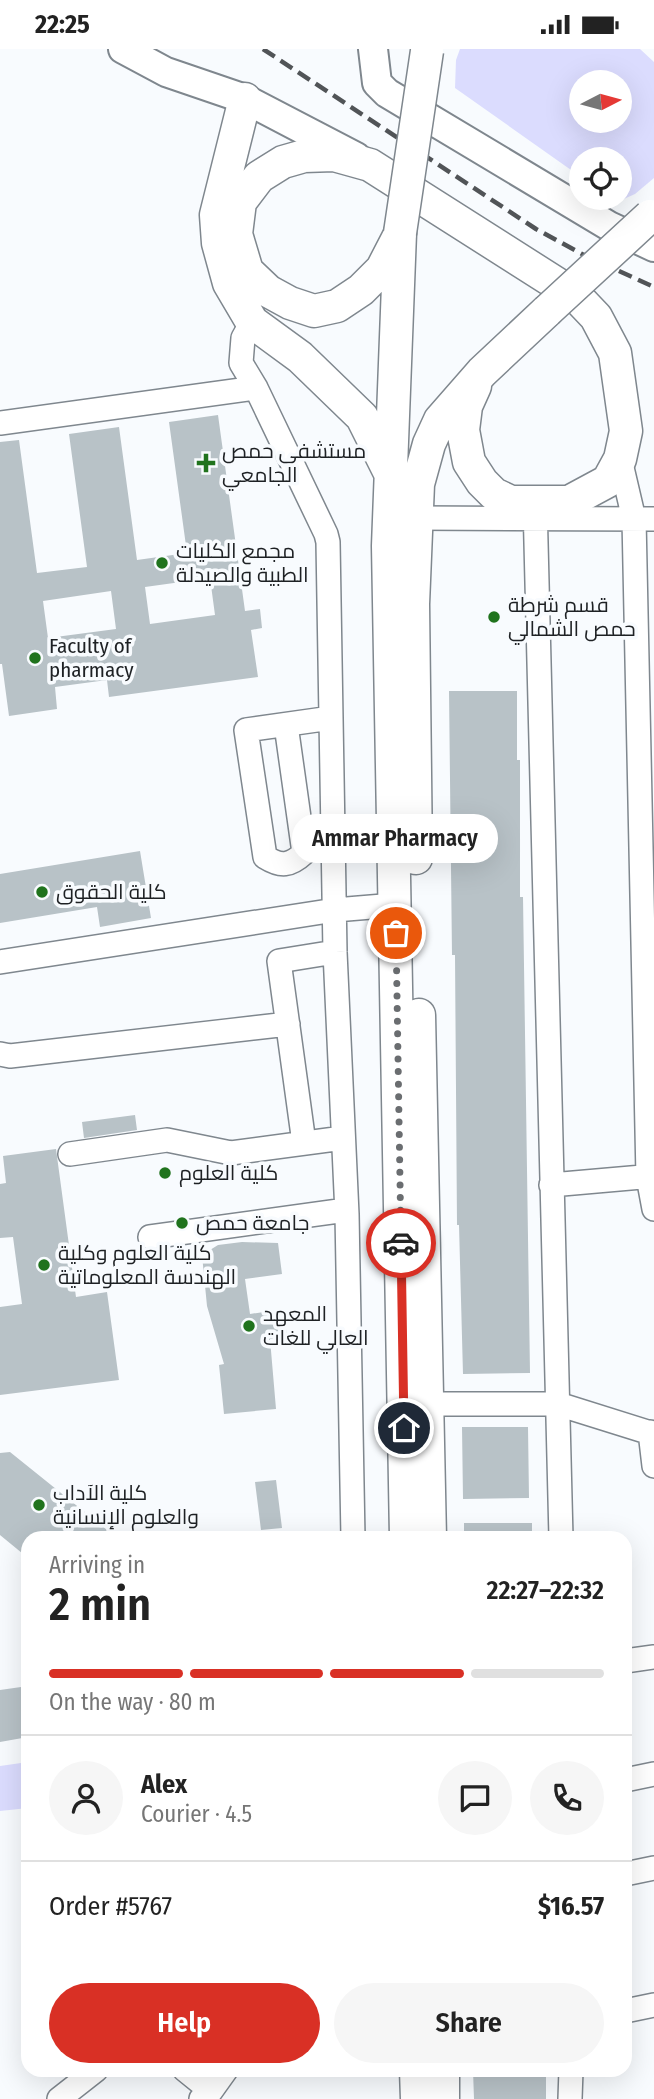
<!DOCTYPE html>
<meta charset="utf-8">
<style>
:root{--surface:#fff;--page:#f6f6f6;--text:#222;--muted:#767676;--line:#e0e0e0;--accent:#d93025}
body{margin:0;font-family:"Fira Sans Condensed",Cairo,sans-serif;background:var(--page);color:var(--text);height:100vh;display:flex;flex-direction:column;font-size:26px;white-space:nowrap}
*{box-sizing:border-box;margin:0}
p{font-size:23px;color:var(--muted)}
.icon{flex:none;width:38px;height:38px;fill:none;stroke:currentColor;stroke-width:2;stroke-linecap:round;stroke-linejoin:round}
.map{position:relative;flex:1;overflow:hidden}
.panel{position:absolute;left:21px;top:1482px;width:611px;height:546px;display:flex;flex-direction:column;background:var(--surface);border-radius:21px;box-shadow:0 7px 28px #0002}
.panel>*{flex:none}
.needle{width:46px;rotate:84deg}
.tools{position:absolute;left:569px;top:21px;display:grid;gap:14px}
.tools a{display:grid;place-items:center;width:63px;height:63px;border-radius:50%;background:var(--surface);box-shadow:0 7px 28px #0002;font-size:35px}
.pin{position:absolute;display:grid;place-items:center;width:60px;height:60px;color:#fff;margin:-30px;border:4px solid #fff;border-radius:50%;box-shadow:0 2px 7px #0007}
.courier{position:absolute;display:grid;place-items:center;width:70px;height:70px;margin:-35px;border:5px solid #d93025;border-radius:50%;background:#fff;color:#222;box-shadow:0 2px 9px #0007}
.bubble{position:absolute;height:49px;border-radius:24px;background:var(--surface);box-shadow:0 7px 28px #0002;font-size:23px;font-weight:600;line-height:49px;text-align:center}
.summary em{font-style:normal;font-weight:600}
.summary div{display:flex;flex-direction:column-reverse}
.summary{display:flex;align-items:center;justify-content:space-between;height:119px;padding:0 28px}
h1{font-size:46px;font-weight:600;line-height:52px}
.bar{display:grid;grid-template-columns:repeat(4,1fr);gap:10px 7px;align-content:center;height:84px;padding:0 28px}
.bar i{height:9px;border-radius:5px;background:var(--line)}
.bar .on{background:var(--accent)}
.bar p{grid-column:span 4}
.line{display:flex;align-items:center;gap:18px;padding:0 28px;border-top:2px solid var(--line)}
.line div{flex:1}
.round{display:grid;place-items:center;flex:none;width:74px;height:74px;border-radius:37px;background:var(--page)}
.cta{display:flex;gap:14px;margin-top:auto;padding:14px 28px}
.cta a{flex:1;height:80px;border-radius:42px;background:var(--accent);color:#fff;font-size:28px;font-weight:600;line-height:80px;text-align:center}
.cta a+a{background:var(--page);color:var(--text)}
.status{display:flex;justify-content:space-between;align-items:center;height:49px;padding:0 35px;background:var(--surface);direction:ltr}
.status svg{height:19px;fill:currentColor}
.map>svg:first-child{display:block}
.green{fill:#dbdcfe;fill-rule:evenodd}
.building{fill:#b8c2c7;fill-rule:evenodd}
.lines{fill:none;stroke-linecap:round;stroke-linejoin:round}
.minor-casing{stroke:#7f878e;stroke-width:26}
.major-casing{stroke:#7f878e;stroke-width:32}
.highway-casing{stroke:#7f878e;stroke-width:35}
.minor{stroke:#fff;stroke-width:23}
.major{stroke:#fff;stroke-width:28}
.highway{stroke:#fff;stroke-width:32}
.rail{stroke:#515457;stroke-width:4.5;stroke-dasharray:14 7;stroke-linecap:butt}
.highway-bridge-casing{stroke:#7f878e;stroke-width:35;stroke-linecap:butt}
.highway-bridge{stroke:#fff;stroke-width:32}
.done{stroke:#6a6d70;stroke-width:7;stroke-dasharray:0 12.6}
.route{stroke:#d93025;stroke-width:9}
.poi-dot{fill:#20731d;stroke:#f8fbfe;stroke-width:2.5}
.labels{text-anchor:middle;stroke-width:7;stroke-linejoin:round;paint-order:stroke}
.poi-label{font-size:21px;fill:#1e2124;stroke:#f8fbfe;text-anchor:start}
</style>
<div class="status"><b>22:25</b><svg viewBox="0 0 49 12"><path d="M0 12V9h3v3zM5 12V6h3v6zM10 12V3h3v9zM15 12V0h3v12zM26 1h20v11H26zM47 4h2v5h-2z"/></svg></div>
<div class="map">
<svg width="654" height="2050" viewBox="0 0 654 2050">
<rect width="100%" height="100%" fill="#f8fbfe"/>
<path class="green" d="M 460,0 L 640,0 L 654,13 L 654,129 L 635,145 L 617,153 L 610,149 L 620,149 L 620,110 L 581,110 L 581,128 L 455,39 L 456,11 ZM 581,33 L 620,33 L 620,72 L 581,72 Z
M 28,1713 L 28,1759 L 0,1762 L 0,1717 Z"/>
<path class="building" d="M 218,366 L 245,562 L 260,560 L 262,579 L 251,581 L 258,628 L 109,648 L 107,631 L 55,638 L 57,660 L 9,667 L 2,615 L 0,615 L 0,393 L 19,391 L 37,524 L 87,518 L 69,385 L 119,378 L 137,511 L 187,504 L 169,373 ZM 210,529 L 215,566 L 150,575 L 145,538 ZM 111,542 L 116,580 L 48,589 L 43,552 Z
M 449,642 L 517,642 L 517,711 L 520,711 L 520,848 L 523,848 L 530,1324 L 463,1325 L 459,1176 L 457,1176 L 455,906 L 452,906 Z
M 140,802 L 151,869 L 100,878 L 97,858 L 0,874 L 0,825 Z
M 135,1066 L 137,1081 L 84,1089 L 82,1073 Z
M 56,1100 L 76,1248 L 107,1243 L 119,1331 L 0,1346 L 0,1258 L 22,1255 L 13,1188 L 0,1189 L 0,1135 L 6,1134 L 3,1107 Z
M 242,1193 L 278,1194 L 282,1225 L 245,1230 L 250,1265 L 284,1260 L 287,1289 L 270,1290 L 276,1360 L 224,1365 L 219,1316 L 224,1315 L 207,1257 L 202,1206 L 218,1196 Z
M 462,1378 L 528,1378 L 529,1449 L 463,1450 Z
M 10,1403 L 117,1489 L 28,1489 L 28,1509 L 0,1486 L 0,1404 Z
M 276,1431 L 282,1479 L 261,1481 L 255,1433 Z
M 464,1474 L 532,1474 L 532,1489 L 464,1489 Z
M 28,1637 L 28,1688 L 0,1693 L 0,1641 Z
M 473,2021 L 546,2021 L 546,2050 L 474,2050 Z"/>
<g class="lines">
<defs>
<path id="minor" d="M 252,273 L 243,289 L 241,314 L 256,339 L 326,485 L 328,493 L 335,903 L 347,1165 L 353,1489
M 0,374 L 256,339
M 620,410 L 634,470 L 648,1128 L 654,1160
M 535,454 L 561,1489
M 416,469 L 654,470
M 286,676 L 304,804 C 290,817 281,818 265,808 L 246,681 L 331,669
M 0,913 L 335,861 L 395,856
M 0,1005 L 10,1007 L 288,975
M 304,1094 L 279,912 L 335,903
M 70,1105 L 167,1091 L 231,1104 L 343,1089
M 551,1136 L 654,1127
M 150,1188 L 346,1161
M 427,1355 L 558,1355 L 654,1385
M 650,1383 L 654,1417
M 625,1612 L 654,1608
M 625,1731 L 654,1725
M 625,1825 L 654,1819
M 625,1962 L 654,1956
M 185,2021 L 211,2042
M 59,2050 L 96,2021
M 201,2050 L 211,2042 L 226,2021
M 570,2050 L 571,2021"/>
<path id="major" d="M 123,0 L 166,23 L 245,50 L 356,108
M 373,0 L 377,34 L 387,44 L 609,177 L 654,198"/>
<path id="highway" d="M 245,50 L 216,166 L 218,194 L 229,234 L 252,273 L 300,308 L 362,368 L 390,424
M 400,184 L 388,497 L 406,1489
M 398,189 L 382,220 L 361,241 L 337,257 L 314,262 L 290,254 L 268,242 L 247,222 L 236,185 L 240,153 L 259,128 L 283,113 L 304,107 L 334,106 L 370,116 L 576,247 L 596,268 L 615,304 L 626,382 L 620,410 L 608,432 L 569,453 L 511,453 L 494,445 L 482,433 L 469,413 L 463,381 L 466,357 L 475,337
M 416,809 L 413,555 L 418,435 L 429,395 L 440,371 L 482,323 L 547,262
M 419,966 L 430,1489
M 416,2021 L 417,2050
M 443,2021 L 443,2050"/>
</defs>
<use href="#minor" class="minor-casing"/>
<use href="#major" class="major-casing"/>
<use href="#highway" class="highway-casing"/>
<use href="#minor" class="minor"/>
<use href="#major" class="major"/>
<use href="#highway" class="highway"/>
<path class="rail" d="M 263,0 L 536,180 L 582,205 L 654,238"/>
<defs>
<path id="highway-bridge" d="M 400,184 L 427,2
M 547,262 L 650,167"/>
</defs>
<use href="#highway-bridge" class="highway-bridge-casing"/>
<use href="#highway-bridge" class="highway-bridge"/>
</g>
<g class="lines">
<path class="done" d="M 396,884 L 401,1194"/>
<path class="route" d="M 401,1194 L 404,1379"/>
</g>
<g class="poi-dot">
<path d="M202.5 403.5h7v7h7v7h-7v7h-7v-7h-7v-7h7z"/>
<circle cx="162" cy="514" r="7"/>
<circle cx="494" cy="568" r="7"/>
<circle cx="35" cy="609" r="7"/>
<circle cx="42" cy="843" r="7"/>
<circle cx="165" cy="1124" r="7"/>
<circle cx="182" cy="1174" r="7"/>
<circle cx="44" cy="1216" r="7"/>
<circle cx="249" cy="1277" r="7"/>
<circle cx="39" cy="1456" r="7"/>
</g>
<g class="labels">
<g class="poi-label">
<text x="222" y="409">مستشفى حمص<tspan x="222" dy="24">الجامعي</tspan></text>
<text x="176" y="509">مجمع الكليات<tspan x="176" dy="24">الطبية والصيدلة</tspan></text>
<text x="508" y="563">قسم شرطة<tspan x="508" dy="24">حمص الشمالي</tspan></text>
<text x="49" y="604">Faculty of<tspan x="49" dy="24">pharmacy</tspan></text>
<text x="56" y="850">كلية الحقوق</text>
<text x="179" y="1131">كلية العلوم</text>
<text x="196" y="1181">جامعة حمص</text>
<text x="58" y="1211">كلية العلوم وكلية<tspan x="58" dy="24">الهندسة المعلوماتية</tspan></text>
<text x="263" y="1272">المعهد<tspan x="263" dy="24">العالي للغات</tspan></text>
<text x="53" y="1451">كلية الآداب<tspan x="53" dy="24">والعلوم الإنسانية</tspan></text>
</g>
</g>
</svg>
<div class="tools">
<a><svg class="needle" viewBox="-14 -14 28 28"><path d="M0-13l5 13h-10z" fill="#e53935"/><path d="M0 13l5-13h-10z" fill="#767676"/></svg></a>
<a><svg class="icon" aria-label="locate" viewBox="0 0 24 24"><circle cx="12" cy="12" r="6"/><path d="M12 2v4M12 18v4M2 12h4M18 12h4"/></svg></a>
</div>
<div class="pin" style="left:396px;top:884px;background:#ea580c"><svg class="icon" aria-label="bag" viewBox="0 0 24 24"><path d="M5 8h14l-1 12H6zM9 8a3 3 0 0 1 6 0"/></svg></div>
<div class="pin" style="left:404px;top:1379px;background:#1f2937"><svg class="icon" aria-label="home" viewBox="0 0 24 24"><path d="M3 11l9-7 9 7M6 9v11h12V9"/></svg></div>
<div class="courier" style="left:401px;top:1194px"><svg class="icon" aria-label="car" viewBox="0 0 24 24"><path d="M5 17H2v-5l4-1 3-4h7l3 4 3 1v5h-3M9 17h6M6 11h13"/><circle cx="7" cy="17" r="2"/><circle cx="17" cy="17" r="2"/></svg></div>
<div class="bubble" style="left:292px;top:765px;width:206px">Ammar Pharmacy</div>
<section class="panel">
<div class="summary"><div><h1>2 min</h1><p>Arriving in</p></div><em>22:27–22:32</em></div>
<div class="bar"><i class="on"></i><i class="on"></i><i class="on"></i><i></i><p>On the way · 80 m</p></div>
<div class="line" style="height:126px"><a class="round"><svg class="icon" aria-label="person" viewBox="0 0 24 24"><circle cx="12" cy="8" r="4"/><path d="M4 21q1-7 8-7t8 7"/></svg></a><div><b>Alex</b><p>Courier · 4.5</p></div><a class="round"><svg class="icon" aria-label="chat" viewBox="0 0 24 24"><path d="M4 5h16v11H9l-5 4z"/></svg></a><a class="round"><svg class="icon" aria-label="phone" viewBox="0 0 24 24"><path d="M5 4h4l2 5-3 2q2 4 5 5l2-3 5 2v4C11 20 4 13 5 4z"/></svg></a></div>
<div class="line" style="height:91px"><div>Order #5767</div><b>$16.57</b></div>
<div class="cta"><a>Help</a><a>Share</a></div>
</section>
</div>
